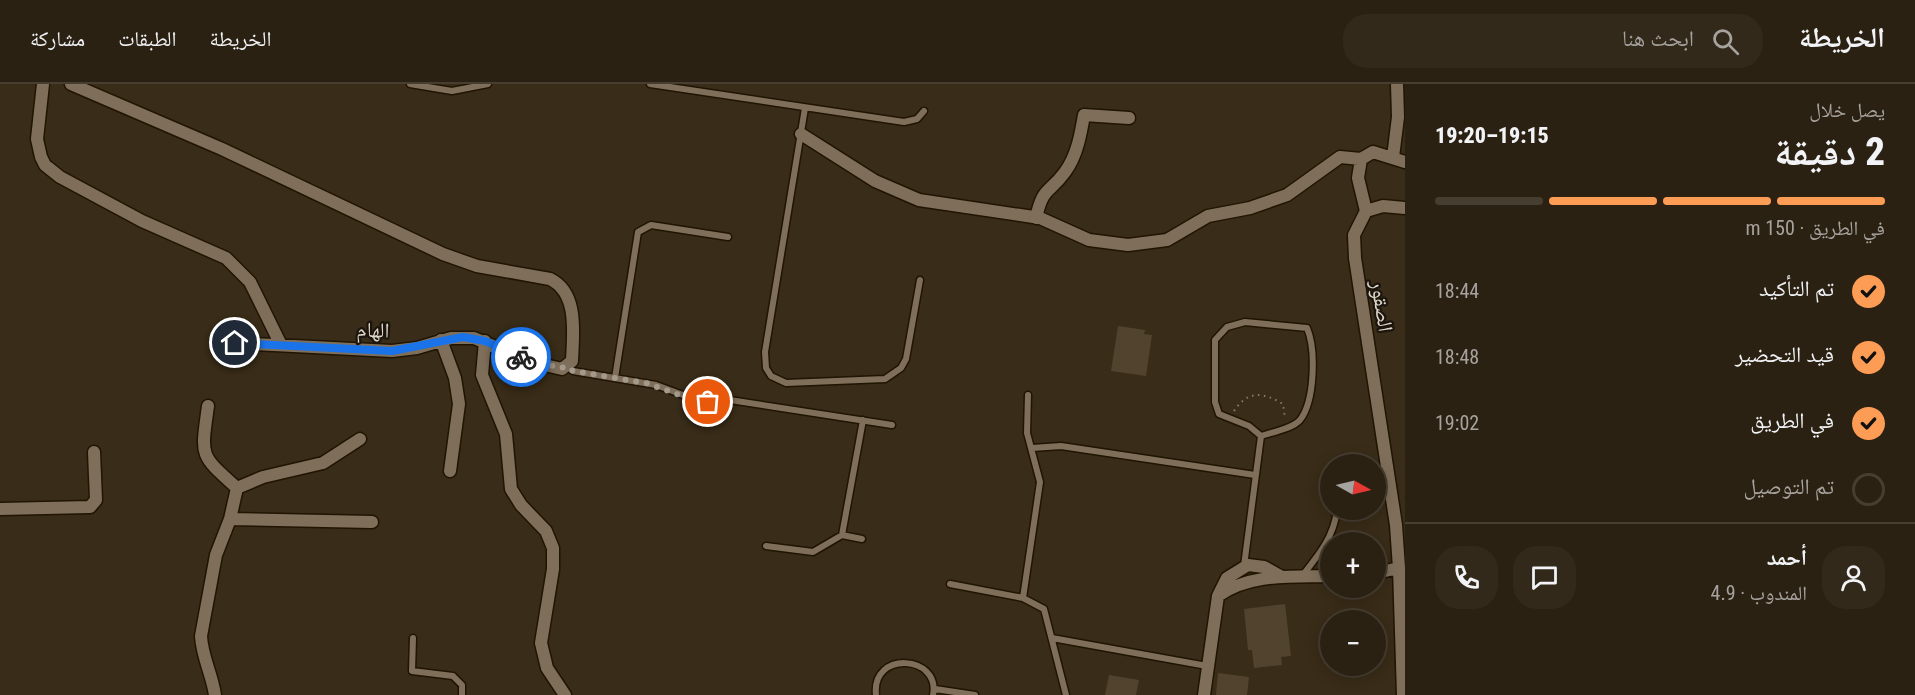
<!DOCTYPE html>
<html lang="ar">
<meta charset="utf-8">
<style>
:root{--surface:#2b2112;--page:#33291b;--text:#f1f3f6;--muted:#a6a39f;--line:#473e32;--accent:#fd9c55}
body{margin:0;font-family:"Roboto Condensed","Noto Naskh Arabic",sans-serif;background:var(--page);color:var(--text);direction:rtl;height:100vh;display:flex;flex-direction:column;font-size:22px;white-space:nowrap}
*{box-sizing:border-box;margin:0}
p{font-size:20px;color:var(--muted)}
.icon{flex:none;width:33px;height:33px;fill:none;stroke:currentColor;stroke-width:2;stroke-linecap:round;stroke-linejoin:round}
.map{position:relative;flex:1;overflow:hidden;direction:ltr}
.details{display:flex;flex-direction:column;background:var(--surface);width:510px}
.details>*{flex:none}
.needle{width:39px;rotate:98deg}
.controls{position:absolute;left:1320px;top:370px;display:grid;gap:12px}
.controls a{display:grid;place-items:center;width:66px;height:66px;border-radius:50%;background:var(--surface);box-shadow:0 3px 15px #0003,0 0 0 2px var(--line);font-size:30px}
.pin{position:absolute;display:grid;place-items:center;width:51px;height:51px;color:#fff;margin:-26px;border:3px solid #fff;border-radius:50%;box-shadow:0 2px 6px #0007}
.courier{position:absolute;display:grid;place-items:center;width:60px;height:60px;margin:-30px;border:4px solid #1a73e8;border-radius:50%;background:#fff;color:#222;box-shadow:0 2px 8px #0007}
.head em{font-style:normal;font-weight:800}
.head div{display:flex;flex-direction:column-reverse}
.head{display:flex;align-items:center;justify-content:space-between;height:102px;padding:0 30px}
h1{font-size:39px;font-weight:800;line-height:45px}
.bar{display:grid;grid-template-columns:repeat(4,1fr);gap:9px 6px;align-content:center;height:72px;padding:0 30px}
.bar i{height:8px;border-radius:4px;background:var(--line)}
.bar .on{background:var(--accent)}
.bar p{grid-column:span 4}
.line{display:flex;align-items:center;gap:15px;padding:0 30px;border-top:2px solid var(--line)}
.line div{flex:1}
.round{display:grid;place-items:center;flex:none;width:63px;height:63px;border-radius:24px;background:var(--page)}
ol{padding:0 30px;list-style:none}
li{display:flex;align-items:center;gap:18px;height:66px}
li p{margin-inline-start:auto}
li .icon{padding:6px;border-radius:50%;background:var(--accent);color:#111;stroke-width:4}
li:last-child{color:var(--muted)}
li i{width:33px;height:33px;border:3px solid var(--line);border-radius:50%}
header{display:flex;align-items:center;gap:36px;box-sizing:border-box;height:84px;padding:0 30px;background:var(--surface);border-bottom:2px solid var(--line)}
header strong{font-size:28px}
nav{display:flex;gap:33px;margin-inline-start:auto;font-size:21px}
.search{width:420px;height:54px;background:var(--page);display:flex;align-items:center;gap:15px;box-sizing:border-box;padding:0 21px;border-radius:24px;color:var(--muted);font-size:22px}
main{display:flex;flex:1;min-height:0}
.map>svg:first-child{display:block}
.building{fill:#52432f}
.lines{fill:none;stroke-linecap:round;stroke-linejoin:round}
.service-casing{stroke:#201403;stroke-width:9}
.minor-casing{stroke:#201403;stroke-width:15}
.path{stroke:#867c6b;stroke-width:2;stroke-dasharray:1.5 4.5;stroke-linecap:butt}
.service{stroke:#7f6f5a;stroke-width:6}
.minor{stroke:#7f6f5a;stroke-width:12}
.done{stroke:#a49a8b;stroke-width:6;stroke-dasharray:0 10.8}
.route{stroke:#1a73e8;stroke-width:8}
.labels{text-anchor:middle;stroke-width:4.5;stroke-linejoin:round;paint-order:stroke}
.street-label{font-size:21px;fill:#ddd5c9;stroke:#1b150d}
</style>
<header>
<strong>الخريطة</strong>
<div class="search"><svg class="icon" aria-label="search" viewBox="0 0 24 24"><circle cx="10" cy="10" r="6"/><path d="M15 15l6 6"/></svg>ابحث هنا</div>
<nav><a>الخريطة</a><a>الطبقات</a><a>مشاركة</a></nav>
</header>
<main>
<section class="details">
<div class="head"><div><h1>2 دقيقة</h1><p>يصل خلال</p></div><em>19:15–19:20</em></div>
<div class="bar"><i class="on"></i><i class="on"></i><i class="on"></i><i></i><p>في الطريق · 150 m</p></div>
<ol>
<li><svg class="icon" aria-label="check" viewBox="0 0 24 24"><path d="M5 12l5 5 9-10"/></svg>تم التأكيد<p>18:44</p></li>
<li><svg class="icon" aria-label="check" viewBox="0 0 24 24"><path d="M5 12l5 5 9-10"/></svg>قيد التحضير<p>18:48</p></li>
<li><svg class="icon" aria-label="check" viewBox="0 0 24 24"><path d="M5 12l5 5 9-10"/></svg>في الطريق<p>19:02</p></li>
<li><i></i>تم التوصيل</li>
</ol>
<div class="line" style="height:108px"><a class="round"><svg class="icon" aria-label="person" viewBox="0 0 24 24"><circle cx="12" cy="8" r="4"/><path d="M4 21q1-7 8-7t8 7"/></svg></a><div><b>أحمد</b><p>المندوب · 4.9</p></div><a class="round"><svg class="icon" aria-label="chat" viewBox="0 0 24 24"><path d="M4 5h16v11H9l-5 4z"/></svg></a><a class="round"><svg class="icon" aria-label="phone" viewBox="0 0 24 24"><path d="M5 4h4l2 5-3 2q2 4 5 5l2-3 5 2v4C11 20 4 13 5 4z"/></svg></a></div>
</section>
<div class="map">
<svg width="1405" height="611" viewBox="0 0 1405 611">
<rect width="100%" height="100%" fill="#392c18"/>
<path class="building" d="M 1118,242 L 1145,246 L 1144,250 L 1152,251 L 1146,292 L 1111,287 Z
M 1285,520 L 1291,572 L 1281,573 L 1282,581 L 1254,584 L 1252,566 L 1248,566 L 1244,525 Z
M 1218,589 L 1249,593 L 1247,611 L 1216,611 Z
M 1109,591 L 1139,596 L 1136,611 L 1105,611 Z"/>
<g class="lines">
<defs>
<path id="service" d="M 410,0 L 452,7 L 488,0
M 650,0 L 904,38 L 917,35 L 924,27
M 805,24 L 765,268 L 766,284 L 771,292 L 786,299 L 885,295 L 901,284 L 906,275 L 920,196
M 568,283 L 573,287 L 656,301 L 702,318 L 730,316 L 892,341
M 615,294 L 638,148 L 651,141 L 728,153
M 1032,364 L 1061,362 L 1255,391
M 1376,394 L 1388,392
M 842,451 L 863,336
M 766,462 L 813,468 L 842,451 L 862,455
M 1244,482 L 1261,352 L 1249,342 L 1219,330 L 1215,318 L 1215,256 L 1227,243 L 1245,238 L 1307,244 C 1316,265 1315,317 1300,336 C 1292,345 1272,348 1261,352
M 1302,492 C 1318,472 1334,453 1337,426
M 950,500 L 1023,514 L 1040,398 L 1027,349 L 1028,311
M 1023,514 L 1044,525 L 1066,611
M 413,554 L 412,587 L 453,592 L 462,601 L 462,611
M 1052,554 L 1207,582
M 935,605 L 975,611
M 876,611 C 871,566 941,571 933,611"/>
<path id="minor" d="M 43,0 L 37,55 L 41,73 L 45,81 L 60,93 L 142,137 L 226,174 L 250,198 L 281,261
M 71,0 L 222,65 L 443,170 L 477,182 L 550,195 C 579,209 573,250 572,277 L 562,285 L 532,278 L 474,254 L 451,254 L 417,264 L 392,267 L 235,259
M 801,50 L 875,97 L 919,116 L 1040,134 L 1089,156 L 1128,161 L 1167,156 L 1208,132 L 1250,124 L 1287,111 L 1340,73 L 1361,75
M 1393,73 L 1398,33 L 1397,0
M 1366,127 L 1358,94 L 1361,75 L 1373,68 L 1405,78
M 1036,134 C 1043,102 1049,110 1065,88 C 1077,72 1081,49 1084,31 L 1129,34
M 441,256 L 455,294 L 459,320 L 450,387
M 485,257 L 482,291 L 506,350 L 511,405 L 521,421 L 546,447 L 553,464 L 553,485 L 541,559 L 547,584 L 565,611
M 208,322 C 201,373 199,370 237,404
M 0,425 L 90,423 L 96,416 L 94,368
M 230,435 L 237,404 L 263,393 L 323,379 L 360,355
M 1399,484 L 1403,611
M 1376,489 L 1399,484 L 1396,441 L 1355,174 L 1354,151 L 1366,127 L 1383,122 L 1405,124
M 1218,512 C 1250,489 1293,493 1330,492
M 215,611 C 212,590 202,573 201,552 L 216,471 L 230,435 L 372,438
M 1204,611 L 1218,512 L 1227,494 L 1248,481 L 1264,483 L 1282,493"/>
</defs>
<use href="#service" class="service-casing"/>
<use href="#minor" class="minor-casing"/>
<path class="path" d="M 1234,327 C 1248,306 1263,308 1283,320 L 1285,334"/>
<use href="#service" class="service"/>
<use href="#minor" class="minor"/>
</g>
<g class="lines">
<path class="done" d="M 521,273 L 560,284 L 567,283 L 573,287 L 646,299 L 696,317 L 708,318"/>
<path class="route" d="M 235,259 L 392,267 L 463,253 L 485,257 L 521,273"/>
</g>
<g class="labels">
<g class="street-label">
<text transform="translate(1382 222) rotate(81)" y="7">الصقور</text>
<text transform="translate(373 246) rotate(2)" y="7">الهام</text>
</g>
</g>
</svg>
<div class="controls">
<a><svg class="needle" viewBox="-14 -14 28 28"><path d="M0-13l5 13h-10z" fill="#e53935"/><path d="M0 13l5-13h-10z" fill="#a6a39f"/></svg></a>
<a>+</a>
<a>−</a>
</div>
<div class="pin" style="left:708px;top:318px;background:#ea580c"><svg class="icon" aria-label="bag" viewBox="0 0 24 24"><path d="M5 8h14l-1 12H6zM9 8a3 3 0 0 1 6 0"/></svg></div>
<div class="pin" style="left:235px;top:259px;background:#1f2937"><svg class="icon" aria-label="home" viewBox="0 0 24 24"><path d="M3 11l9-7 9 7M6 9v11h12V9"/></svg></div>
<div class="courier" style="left:521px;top:273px"><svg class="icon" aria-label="bike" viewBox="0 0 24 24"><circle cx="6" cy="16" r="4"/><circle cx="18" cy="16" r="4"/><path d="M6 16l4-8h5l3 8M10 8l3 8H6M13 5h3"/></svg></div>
</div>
</main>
